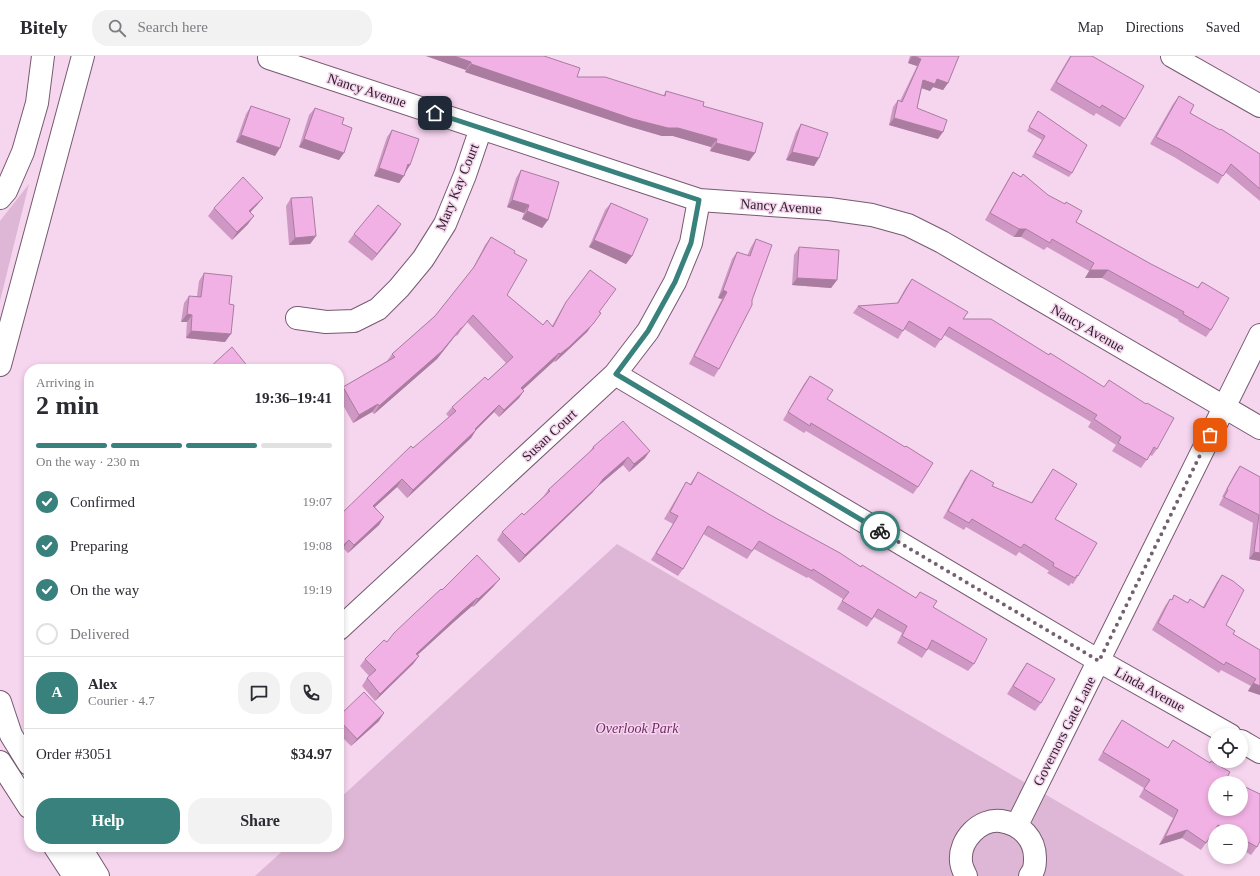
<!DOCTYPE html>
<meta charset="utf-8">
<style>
:root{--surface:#fff;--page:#f2f2f3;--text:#2b2b33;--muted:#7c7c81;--line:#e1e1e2;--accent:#39817c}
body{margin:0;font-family:Georgia,serif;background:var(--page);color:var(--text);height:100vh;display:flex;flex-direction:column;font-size:15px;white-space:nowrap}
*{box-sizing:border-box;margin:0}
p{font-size:13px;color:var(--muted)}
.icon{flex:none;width:22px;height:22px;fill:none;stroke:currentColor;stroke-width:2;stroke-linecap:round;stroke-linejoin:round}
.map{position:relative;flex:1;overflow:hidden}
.sheet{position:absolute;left:24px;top:308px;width:320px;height:488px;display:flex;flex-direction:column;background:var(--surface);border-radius:16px;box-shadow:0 2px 6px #0003}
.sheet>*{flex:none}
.controls{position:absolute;left:1208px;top:672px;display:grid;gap:8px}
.controls a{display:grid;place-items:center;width:40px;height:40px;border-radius:50%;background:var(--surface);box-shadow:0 2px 6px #0003;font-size:20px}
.pin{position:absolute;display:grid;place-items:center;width:34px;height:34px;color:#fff;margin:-17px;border-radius:8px;box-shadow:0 2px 6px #0006}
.courier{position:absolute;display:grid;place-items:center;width:40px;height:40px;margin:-20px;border:3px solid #39817c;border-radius:50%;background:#fff;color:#222;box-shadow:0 1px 5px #0007}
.overview em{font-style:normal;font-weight:800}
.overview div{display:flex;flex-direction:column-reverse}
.overview{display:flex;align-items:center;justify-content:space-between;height:68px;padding:0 12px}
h1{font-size:26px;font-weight:800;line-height:30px}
.bar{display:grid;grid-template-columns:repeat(4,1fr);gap:6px 4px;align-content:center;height:48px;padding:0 12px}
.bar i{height:5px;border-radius:3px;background:var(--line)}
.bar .selected{background:var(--accent)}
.bar p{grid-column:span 4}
.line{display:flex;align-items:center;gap:10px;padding:0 12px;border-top:1px solid var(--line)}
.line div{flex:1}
.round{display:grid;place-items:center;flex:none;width:42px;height:42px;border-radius:16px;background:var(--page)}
ol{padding:0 12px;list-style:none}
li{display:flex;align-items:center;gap:12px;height:44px}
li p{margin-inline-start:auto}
li .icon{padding:4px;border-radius:50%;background:var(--accent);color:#fff;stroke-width:4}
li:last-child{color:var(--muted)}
li i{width:22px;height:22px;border:2px solid var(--line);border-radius:50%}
.cta{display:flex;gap:8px;margin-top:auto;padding:8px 12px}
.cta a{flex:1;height:46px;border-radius:16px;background:var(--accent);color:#fff;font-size:16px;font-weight:800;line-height:46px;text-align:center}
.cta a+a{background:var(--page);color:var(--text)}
header{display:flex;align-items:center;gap:24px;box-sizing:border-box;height:56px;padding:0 20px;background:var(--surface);border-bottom:1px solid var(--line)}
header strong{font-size:19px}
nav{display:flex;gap:22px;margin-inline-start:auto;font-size:14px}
.search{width:280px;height:36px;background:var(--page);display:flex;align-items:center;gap:10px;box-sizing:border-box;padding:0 14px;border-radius:16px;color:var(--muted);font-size:15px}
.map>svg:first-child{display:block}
.green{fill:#dfb7d6}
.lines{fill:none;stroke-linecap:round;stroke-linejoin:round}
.minor-casing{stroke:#765a70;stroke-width:24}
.motorway-casing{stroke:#765a70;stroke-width:24}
.minor{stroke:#fff;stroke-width:22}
.motorway{stroke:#fff;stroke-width:22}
.wall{fill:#cf98c4}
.shaded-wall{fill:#a97ca0}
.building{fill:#f1b1e4;stroke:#a97ca0}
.done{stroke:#746170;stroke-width:4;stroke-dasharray:0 7.2}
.route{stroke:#39817c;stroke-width:5}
.labels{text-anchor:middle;stroke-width:3;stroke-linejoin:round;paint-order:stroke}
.street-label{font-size:14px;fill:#2e222c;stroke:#f6d5ee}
.park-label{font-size:14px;font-style:italic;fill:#722a68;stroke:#f6d5ee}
</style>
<header>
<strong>Bitely</strong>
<div class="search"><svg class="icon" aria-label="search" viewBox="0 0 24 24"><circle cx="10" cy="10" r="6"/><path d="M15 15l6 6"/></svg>Search here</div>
<nav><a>Map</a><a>Directions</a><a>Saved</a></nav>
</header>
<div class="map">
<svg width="1260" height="820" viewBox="0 0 1260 820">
<rect width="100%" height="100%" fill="#f6d5ee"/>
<path class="green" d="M 29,128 L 0,245 L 0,165 Z
M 617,488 L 1185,820 L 255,820 L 287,791 L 339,791 L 339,743 Z"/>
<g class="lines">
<defs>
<path id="minor" d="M 1172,0 L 1260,50
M 269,2 L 699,144 L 829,153 L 872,159 L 908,169 L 942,186 L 1260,372
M 297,262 L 326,266 L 354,265 L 378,253 L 399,232 L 423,203 L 445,168 L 465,119 L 481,72
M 615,318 L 1099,605 L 1230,679
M 339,573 L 615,318 L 648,275 L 675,226 L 691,187 L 699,144
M 1241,685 L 1260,696
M 1017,769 L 1260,279
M 966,820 C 964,816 961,810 961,805 C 959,784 980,762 1001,765 C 1021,768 1035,783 1035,802 C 1035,805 1035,809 1034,812 C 1034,814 1031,818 1030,820"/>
<path id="motorway" d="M 0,142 L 6,135 L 23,96 L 37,47 L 43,0
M 0,309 L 83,0
M 0,646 L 11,679 L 29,708
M 0,706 L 29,751
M 55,791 L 74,820
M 80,791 L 98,820"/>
</defs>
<use href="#minor" class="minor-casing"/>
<use href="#motorway" class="motorway-casing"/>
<use href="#minor" class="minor"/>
<use href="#motorway" class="motorway"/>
</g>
<path class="wall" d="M 426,0 L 544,0 L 577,21 L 663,40 L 666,35 L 703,50 L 755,97 L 749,105 L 710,95 L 711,91 L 673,80 L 662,80 L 628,70 L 465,16 L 466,14 Z
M 910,0 L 959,0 L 948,27 L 943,34 L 933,31 L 930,35 L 922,32 L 917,52 L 938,83 L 889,69 L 893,51 L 898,44 L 900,45 L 917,10 L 908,7 Z
M 1070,0 L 1092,0 L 1125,63 L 1120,71 L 1096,57 L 1094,60 L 1050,34 Z
M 1179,40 L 1190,57 L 1260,98 L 1260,145 L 1225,116 L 1218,128 L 1174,101 L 1150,88 L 1173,48 Z
M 251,50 L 275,100 L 236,86 L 246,58 Z
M 315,52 L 342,68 L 339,104 L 299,91 L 309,59 Z
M 1038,55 L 1072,117 L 1069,121 L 1032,101 L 1042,84 L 1027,75 Z
M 801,68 L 819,102 L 814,110 L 786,104 L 796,76 Z
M 392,74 L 410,109 L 399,127 L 374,120 L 387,81 Z
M 521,114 L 548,164 L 542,172 L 522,163 L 524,157 L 507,151 L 516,122 Z
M 1013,116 L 1021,121 L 1023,118 L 1076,166 L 1151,208 L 1197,232 L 1202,226 L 1211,274 L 1206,281 L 1178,265 L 1179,264 L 1102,222 L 1085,222 L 1089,215 L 1047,191 L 1044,194 L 1021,181 L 1014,181 L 985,164 L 1008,124 Z
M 263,142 L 257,149 L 250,156 L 248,168 L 232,184 L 208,160 L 214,152 Z
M 291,142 L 316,180 L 310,188 L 289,189 L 286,150 Z
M 611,147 L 632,200 L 626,208 L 589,191 L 605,154 Z
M 396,176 L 372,205 L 348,186 L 354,178 Z
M 491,181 L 514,197 L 507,239 L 543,269 L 552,270 L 561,254 L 566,246 L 599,256 L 587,276 L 564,298 L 555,306 L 554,305 L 523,333 L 519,342 L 499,361 L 494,356 L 476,374 L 471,382 L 407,442 L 397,431 L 375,451 L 384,461 L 379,469 L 348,497 L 343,492 L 339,496 L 413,392 L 449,361 L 446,358 L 452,351 L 488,324 L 506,307 L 467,266 L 457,280 L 456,279 L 437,303 L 374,358 L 372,356 L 353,367 L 339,342 L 339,336 L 343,331 L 387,305 L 392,298 L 435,260 L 471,216 L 485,189 Z
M 756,183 L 719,313 L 714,321 L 689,308 L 722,243 L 718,242 L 732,203 L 737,196 L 747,200 L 751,191 Z
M 799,191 L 837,224 L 831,232 L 792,229 L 794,199 Z
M 204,217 L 225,286 L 186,282 L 187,266 L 181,266 L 184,247 L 189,240 L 197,240 L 199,225 Z
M 912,223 L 963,263 L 1157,393 L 1152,400 L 1150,399 L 1141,412 L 1112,395 L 1116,389 L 1088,371 L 1091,366 L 944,279 L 935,292 L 904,273 L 898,283 L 853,257 L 858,250 L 897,247 L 906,231 Z
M 810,320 L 827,343 L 918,431 L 913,438 L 806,375 L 804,377 L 783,364 L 804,328 Z
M 593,391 L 645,402 L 629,416 L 623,409 L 597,431 L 592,437 L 519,507 L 497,484 L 502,476 L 524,459 L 543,441 L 548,434 L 589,397 Z
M 1240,410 L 1260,421 L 1260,505 L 1249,503 L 1253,467 L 1219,449 L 1223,441 L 1222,441 L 1235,417 Z
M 1053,413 L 1055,463 L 1078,520 L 1073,528 L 1071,527 L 1069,530 L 1047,517 L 1049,515 L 1019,496 L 1016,500 L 966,471 L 964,474 L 943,462 L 965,422 L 971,414 L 992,430 L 1031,447 Z
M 698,416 L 772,460 L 916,542 L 920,536 L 933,551 L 974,608 L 968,615 L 928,593 L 922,602 L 897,587 L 902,577 L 874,561 L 867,571 L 837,553 L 843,543 L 808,521 L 807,522 L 754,493 L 747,503 L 703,478 L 683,513 L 678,520 L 651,504 L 673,468 L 664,463 L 681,434 L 686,426 L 690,428 Z
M 1222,519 L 1226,569 L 1233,578 L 1260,594 L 1260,639 L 1248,635 L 1251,630 L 1221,614 L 1219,617 L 1152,574 L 1165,550 L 1170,543 L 1172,543 L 1174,539 L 1188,547 L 1190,543 L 1203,551 L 1217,526 Z
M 494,530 L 473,551 L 472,550 L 456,564 L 417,599 L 419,600 L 413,608 L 375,645 L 362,630 L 367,622 L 369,620 L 360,610 L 365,603 L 387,586 Z
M 1027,607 L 1041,647 L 1035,655 L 1007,638 L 1022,614 Z
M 339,660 L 379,665 L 351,690 L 339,678 Z
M 1122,664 L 1168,692 L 1173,684 L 1226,723 L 1257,791 L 1251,799 L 1241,793 L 1241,775 L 1215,775 L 1215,778 L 1213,777 L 1201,794 L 1182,782 L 1159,789 L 1173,762 L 1139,741 L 1144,732 L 1098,704 L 1117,671 Z"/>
<path class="shaded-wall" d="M 426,0 L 454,0 L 471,6 L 466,14 Z
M 912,0 L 921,3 L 917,10 L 908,7 Z
M 471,8 L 678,72 L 717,83 L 711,91 L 673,80 L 662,80 L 628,70 L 465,16 Z
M 937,23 L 948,27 L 943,34 L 933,31 L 930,35 L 918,31 L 923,24 Z
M 894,62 L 943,76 L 938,83 L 889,69 Z
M 241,79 L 280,92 L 275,100 L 236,86 Z
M 304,83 L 344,97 L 339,104 L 299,91 Z
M 716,87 L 755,97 L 749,105 L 710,95 Z
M 792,96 L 819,102 L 814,110 L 786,104 Z
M 408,108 L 410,109 L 405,117 Z
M 379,112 L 404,120 L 399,127 L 374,120 Z
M 263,142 L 257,149 L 244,163 L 249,155 Z
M 512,144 L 529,149 L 524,157 L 507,151 Z
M 527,155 L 548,164 L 542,172 L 522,163 Z
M 254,160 L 248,168 L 232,184 L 237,176 Z
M 401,168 L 396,176 L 372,205 L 377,198 Z
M 1019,173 L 1026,173 L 1021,181 L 1014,181 Z
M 316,180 L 310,188 L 289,189 L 295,182 Z
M 594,184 L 632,200 L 626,208 L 589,191 Z
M 1090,214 L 1108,214 L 1102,222 L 1085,222 Z
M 797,222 L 837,224 L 831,232 L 792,229 Z
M 723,234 L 727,236 L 722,243 L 718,242 Z
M 601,257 L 587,276 L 555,306 L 560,298 Z
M 187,258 L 192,259 L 187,266 L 181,266 Z
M 461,272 L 437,303 L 374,358 L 379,350 Z
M 191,275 L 231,278 L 225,286 L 186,282 Z
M 559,297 L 554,305 L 516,340 L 521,332 Z
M 524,335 L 519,342 L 499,361 L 504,354 Z
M 378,348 L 372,356 L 353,367 L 359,359 Z
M 499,349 L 494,356 L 471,379 L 476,374 L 471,382 L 407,442 L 413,434 Z
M 650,395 L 645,402 L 629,416 L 634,408 Z
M 628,401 L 623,409 L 597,431 L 592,437 L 519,507 L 525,499 L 603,423 Z
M 402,423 L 397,431 L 368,457 L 373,450 Z
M 384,461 L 379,469 L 348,497 L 354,489 Z
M 349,484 L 343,492 L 339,496 L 339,493 Z
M 1254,496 L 1260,497 L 1260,505 L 1249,503 Z
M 500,523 L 494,530 L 473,551 L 478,543 Z
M 477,542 L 472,550 L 456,564 L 411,605 L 416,598 L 461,556 Z
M 419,600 L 413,608 L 375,645 L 380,638 Z
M 1253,627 L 1260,630 L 1260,639 L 1248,635 Z
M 384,657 L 379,665 L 351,690 L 357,683 Z
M 1187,774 L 1182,782 L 1159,789 L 1165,781 Z"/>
<path class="building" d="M 454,0 L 544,0 L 580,12 L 577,21 L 605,21 L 665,40 L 666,35 L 704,46 L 703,50 L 763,67 L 755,97 L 716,87 L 717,83 L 678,72 L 668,72 L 633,63 L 471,8 L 471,6 Z
M 914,0 L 959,0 L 948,27 L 937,23 L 935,28 L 923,24 L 917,52 L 947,64 L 943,76 L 894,62 L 898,44 L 902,46 L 921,3 Z
M 1071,0 L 1092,0 L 1144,30 L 1125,63 L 1102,49 L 1100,52 L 1056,26 Z
M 1179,40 L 1194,49 L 1190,57 L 1220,74 L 1221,73 L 1260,98 L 1260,133 L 1231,108 L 1223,120 L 1179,93 L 1156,81 Z
M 251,50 L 290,63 L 280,92 L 241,79 Z
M 315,52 L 344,62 L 342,68 L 352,72 L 344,97 L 304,83 Z
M 1038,55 L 1087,89 L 1072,117 L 1035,97 L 1045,80 L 1029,71 Z
M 801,68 L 828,77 L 819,102 L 792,96 Z
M 392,74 L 419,83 L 410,109 L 408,108 L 404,120 L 379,112 Z
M 521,114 L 559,126 L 548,164 L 527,155 L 529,149 L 512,144 Z
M 1013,116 L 1021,121 L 1023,118 L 1048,139 L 1065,148 L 1066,146 L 1082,155 L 1076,166 L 1151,208 L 1198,232 L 1202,226 L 1229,242 L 1211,274 L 1183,258 L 1184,256 L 1108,214 L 1090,214 L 1094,207 L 1052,183 L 1050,187 L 1026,173 L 1019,173 L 990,157 Z
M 243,121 L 263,142 L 249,155 L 254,160 L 237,176 L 214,152 Z
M 312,141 L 316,180 L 295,182 L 291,142 Z
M 611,147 L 648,163 L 632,200 L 594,184 Z
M 378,149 L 401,168 L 377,198 L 354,178 Z
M 491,181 L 515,195 L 514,197 L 527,204 L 507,239 L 543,269 L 547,264 L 553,271 L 566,246 L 590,214 L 616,233 L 599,256 L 601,257 L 593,268 L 569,291 L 560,298 L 559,297 L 521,332 L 524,335 L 504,354 L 499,349 L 475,373 L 476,374 L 413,434 L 402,423 L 373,450 L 384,461 L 354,489 L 349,484 L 339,493 L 339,460 L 411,390 L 413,392 L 456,355 L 452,351 L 485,321 L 488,324 L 513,301 L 473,259 L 462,272 L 461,272 L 442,295 L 379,350 L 378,348 L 359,359 L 343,331 L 395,301 L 392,298 L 435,260 L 447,245 L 474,211 Z
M 756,183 L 772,189 L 752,244 L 752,249 L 719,313 L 694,300 L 727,236 L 723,234 L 737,196 L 750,200 Z
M 799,191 L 839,194 L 837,224 L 797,222 Z
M 204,217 L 232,220 L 229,248 L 234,249 L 231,278 L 191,275 L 192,259 L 187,258 L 189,240 L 201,241 Z
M 912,223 L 968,256 L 963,263 L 991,263 L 1049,299 L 1050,297 L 1104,331 L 1109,324 L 1146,348 L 1147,347 L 1174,362 L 1157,393 L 1154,391 L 1147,404 L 1118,387 L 1121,381 L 1094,363 L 1097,359 L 949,271 L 941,284 L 909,265 L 903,275 L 858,250 L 898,247 Z
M 232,291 L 249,312 L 248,313 L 208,313 Z
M 810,320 L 833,334 L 827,343 L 905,391 L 906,390 L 933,407 L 918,431 L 811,367 L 810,370 L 788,356 Z
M 623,365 L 650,395 L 634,408 L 628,401 L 603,423 L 598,430 L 525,499 L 502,476 L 522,457 L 524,459 L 550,435 L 548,434 L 594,392 L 593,391 Z
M 1240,410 L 1260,421 L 1260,497 L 1254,496 L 1259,459 L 1224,441 L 1228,434 L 1227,433 Z
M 1053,413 L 1077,428 L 1055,463 L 1097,487 L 1078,520 L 1077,519 L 1075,522 L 1053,510 L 1054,507 L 1024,488 L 1021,492 L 972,463 L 969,467 L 948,455 L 971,414 L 994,427 L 992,430 L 1032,447 Z
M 698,416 L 772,460 L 840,497 L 861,511 L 862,509 L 916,542 L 920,536 L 937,545 L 933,551 L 987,583 L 974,608 L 932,584 L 927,594 L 902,580 L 907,570 L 878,553 L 872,563 L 842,545 L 849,536 L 813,513 L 812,515 L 759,485 L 752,495 L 708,470 L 683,513 L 656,497 L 678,460 L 670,456 L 686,426 L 691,429 Z
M 477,499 L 500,523 L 478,543 L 477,542 L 461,556 L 416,598 L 419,600 L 380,638 L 367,622 L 376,614 L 365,603 L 384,584 L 387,586 L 394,577 L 414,558 L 441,533 L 442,534 Z
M 1222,519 L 1233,525 L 1244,534 L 1226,569 L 1235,575 L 1233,578 L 1260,594 L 1260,630 L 1253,627 L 1256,623 L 1226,606 L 1224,609 L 1158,567 L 1170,543 L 1172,544 L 1174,539 L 1188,547 L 1190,543 L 1204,552 Z
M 1027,607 L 1055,623 L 1041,647 L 1013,630 Z
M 364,636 L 384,657 L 357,683 L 339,664 L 339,660 Z
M 1122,664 L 1168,692 L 1173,684 L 1210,707 L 1211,705 L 1230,716 L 1226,723 L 1236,727 L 1215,727 L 1215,753 L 1241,753 L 1241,729 L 1260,738 L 1260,785 L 1257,791 L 1241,782 L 1241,775 L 1228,775 L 1218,769 L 1206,787 L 1187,774 L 1165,781 L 1178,754 L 1144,733 L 1150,724 L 1103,696 Z"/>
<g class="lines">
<path class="done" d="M 880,475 L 1099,605 L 1210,379"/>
<path class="route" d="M 435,57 L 699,144 L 691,187 L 675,226 L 648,275 L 616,318 L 880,475"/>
</g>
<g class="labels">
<g class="street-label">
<text transform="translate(367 34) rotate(18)" y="5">Nancy Avenue</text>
<text transform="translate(457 131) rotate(-68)" y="5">Mary Kay Court</text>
<text transform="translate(781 150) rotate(4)" y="5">Nancy Avenue</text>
<text transform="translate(1088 272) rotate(30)" y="5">Nancy Avenue</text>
<text transform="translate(549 379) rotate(-43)" y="5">Susan Court</text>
<text transform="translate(1150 633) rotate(29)" y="5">Linda Avenue</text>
<text transform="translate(1064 675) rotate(-63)" y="5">Governors Gate Lane</text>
</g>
<g class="park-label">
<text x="637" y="677">Overlook Park</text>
</g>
</g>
</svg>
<div class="controls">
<a><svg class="icon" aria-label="locate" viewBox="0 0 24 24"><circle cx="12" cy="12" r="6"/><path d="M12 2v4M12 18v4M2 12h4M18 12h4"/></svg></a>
<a>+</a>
<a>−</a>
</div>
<div class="pin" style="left:1210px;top:379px;background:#ea580c"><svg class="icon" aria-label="bag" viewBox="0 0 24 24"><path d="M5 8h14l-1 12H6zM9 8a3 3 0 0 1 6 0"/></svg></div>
<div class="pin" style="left:435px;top:57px;background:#1f2937"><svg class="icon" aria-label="home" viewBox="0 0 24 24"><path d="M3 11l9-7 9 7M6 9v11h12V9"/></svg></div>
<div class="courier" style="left:880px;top:475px"><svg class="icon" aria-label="bike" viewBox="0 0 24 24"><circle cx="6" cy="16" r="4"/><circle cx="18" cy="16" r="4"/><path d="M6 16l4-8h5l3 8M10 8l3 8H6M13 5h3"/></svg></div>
<section class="sheet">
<div class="overview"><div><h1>2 min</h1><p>Arriving in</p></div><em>19:36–19:41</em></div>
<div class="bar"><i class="selected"></i><i class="selected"></i><i class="selected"></i><i></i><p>On the way · 230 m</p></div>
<ol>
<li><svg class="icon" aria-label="check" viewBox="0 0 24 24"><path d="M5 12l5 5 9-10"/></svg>Confirmed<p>19:07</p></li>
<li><svg class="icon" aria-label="check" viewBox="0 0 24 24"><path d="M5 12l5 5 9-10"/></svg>Preparing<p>19:08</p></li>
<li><svg class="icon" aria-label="check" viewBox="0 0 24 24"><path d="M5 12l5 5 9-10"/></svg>On the way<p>19:19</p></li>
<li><i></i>Delivered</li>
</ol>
<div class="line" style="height:72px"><b class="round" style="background:var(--accent);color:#fff">A</b><div><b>Alex</b><p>Courier · 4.7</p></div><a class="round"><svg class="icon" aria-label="chat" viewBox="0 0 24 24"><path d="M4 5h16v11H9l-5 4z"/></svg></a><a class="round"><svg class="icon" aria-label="phone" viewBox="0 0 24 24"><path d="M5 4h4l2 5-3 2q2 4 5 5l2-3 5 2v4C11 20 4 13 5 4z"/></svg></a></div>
<div class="line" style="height:52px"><div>Order #3051</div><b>$34.97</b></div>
<div class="cta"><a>Help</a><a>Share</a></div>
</section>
</div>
